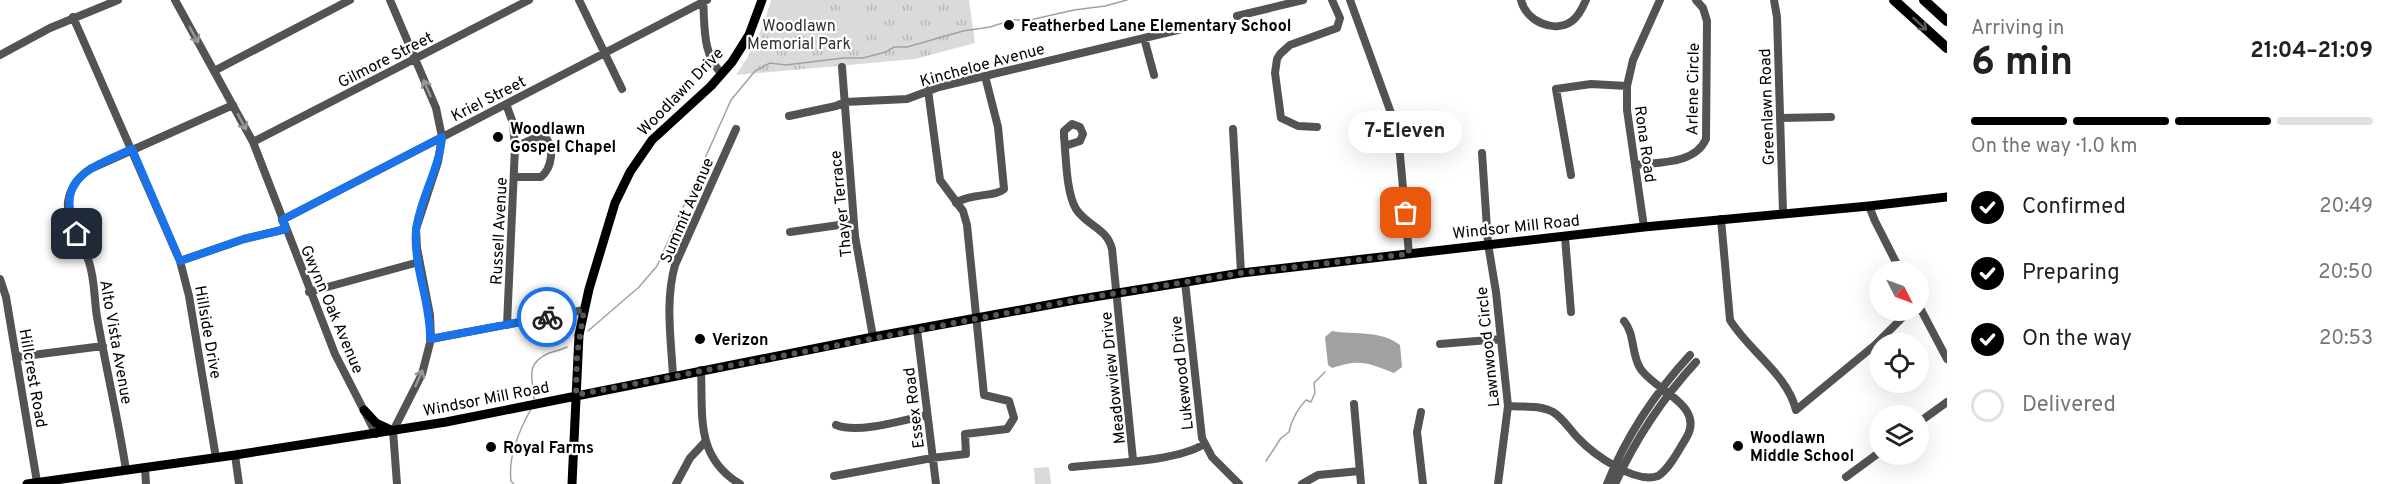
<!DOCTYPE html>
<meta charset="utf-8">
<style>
:root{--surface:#fff;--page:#f2f2f2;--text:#222;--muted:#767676;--line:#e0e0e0;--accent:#000}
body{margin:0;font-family:Overpass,sans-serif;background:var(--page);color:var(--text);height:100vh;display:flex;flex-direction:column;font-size:22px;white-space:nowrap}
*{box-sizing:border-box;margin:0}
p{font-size:20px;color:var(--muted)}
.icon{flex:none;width:33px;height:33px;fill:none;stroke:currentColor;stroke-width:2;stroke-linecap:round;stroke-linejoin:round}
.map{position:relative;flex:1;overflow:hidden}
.sheet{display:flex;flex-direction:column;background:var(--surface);width:450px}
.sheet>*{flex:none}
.needle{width:39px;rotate:132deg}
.buttons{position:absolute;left:1869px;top:261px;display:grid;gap:12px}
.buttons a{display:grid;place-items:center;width:60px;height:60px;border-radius:50%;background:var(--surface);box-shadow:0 6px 24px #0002;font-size:30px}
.pin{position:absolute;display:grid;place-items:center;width:51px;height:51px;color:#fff;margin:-26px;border-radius:12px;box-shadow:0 3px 9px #0006}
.courier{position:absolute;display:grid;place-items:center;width:60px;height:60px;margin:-30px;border:4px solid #1a73e8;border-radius:50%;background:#fff;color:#222;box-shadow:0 2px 8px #0007}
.bubble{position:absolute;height:42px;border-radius:21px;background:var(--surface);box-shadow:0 6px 24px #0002;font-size:20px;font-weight:700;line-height:42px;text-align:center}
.overview em{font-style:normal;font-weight:700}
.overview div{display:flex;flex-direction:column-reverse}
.overview{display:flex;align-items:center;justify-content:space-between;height:102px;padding:0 24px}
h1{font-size:39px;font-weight:700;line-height:45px}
.bar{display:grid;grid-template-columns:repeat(4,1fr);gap:9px 6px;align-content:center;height:72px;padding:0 24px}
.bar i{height:8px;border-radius:4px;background:var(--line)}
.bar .selected{background:var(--accent)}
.bar p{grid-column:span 4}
ol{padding:0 24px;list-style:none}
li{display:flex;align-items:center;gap:18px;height:66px}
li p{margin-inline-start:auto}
li .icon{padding:6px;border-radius:50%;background:var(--accent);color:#fff;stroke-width:4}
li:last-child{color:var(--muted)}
li i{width:33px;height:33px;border:3px solid var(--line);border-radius:50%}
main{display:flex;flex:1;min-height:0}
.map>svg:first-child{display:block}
.grass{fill:url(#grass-tufts)}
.garden{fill:#dadada}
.water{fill:#a1a1a1}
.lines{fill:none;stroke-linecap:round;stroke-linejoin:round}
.stream{stroke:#a1a1a1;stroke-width:1.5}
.minor{stroke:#535353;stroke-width:8}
.major{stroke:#000;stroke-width:9}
.highway{stroke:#000;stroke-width:10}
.oneway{stroke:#595959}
.oneway2{stroke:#989898}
.done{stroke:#595959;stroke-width:6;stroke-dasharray:0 10.8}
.route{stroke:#1a73e8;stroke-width:8}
.poi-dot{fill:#000;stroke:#fff;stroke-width:2}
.labels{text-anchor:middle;stroke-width:4.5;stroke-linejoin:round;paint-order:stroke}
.park-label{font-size:16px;fill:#313131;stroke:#fff}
.poi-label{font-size:16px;font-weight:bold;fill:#000;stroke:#fff;text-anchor:start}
.street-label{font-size:16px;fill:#000;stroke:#fff}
</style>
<main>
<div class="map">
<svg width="1947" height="484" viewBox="0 0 1947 484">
<defs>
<pattern id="grass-tufts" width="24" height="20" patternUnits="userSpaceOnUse" patternTransform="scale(1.5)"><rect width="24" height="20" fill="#dadada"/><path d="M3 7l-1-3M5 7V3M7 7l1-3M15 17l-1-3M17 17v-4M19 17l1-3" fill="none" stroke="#b9b9b9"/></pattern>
</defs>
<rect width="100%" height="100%" fill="#fff"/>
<path class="grass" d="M 771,0 L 969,0 L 975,43 L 915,59 L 736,75 C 753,51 763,28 771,0 Z"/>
<path class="garden" d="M 774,0 L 823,0 C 816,26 796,33 771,30 Z
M 860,3 L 865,35 L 863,39 L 834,47 C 814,21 835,9 860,3 Z
M 1049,467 L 1051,484 L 1035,484 L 1034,468 Z"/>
<path class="water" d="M 1332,331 C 1355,335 1381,330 1400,345 L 1402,367 L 1394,373 C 1367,362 1359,359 1332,368 L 1328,365 L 1325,337 Z"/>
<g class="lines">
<path class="stream" d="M 588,331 L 639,287 L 657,266 L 731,100 L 755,71 L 770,63 L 786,65 L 843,58 L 863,58 L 886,52 L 894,47 L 907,47 L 963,31 L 990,27 L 1012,20 L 1030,20 L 1074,10 L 1105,6 L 1127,0
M 534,399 C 533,379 524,364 549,353 C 555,351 561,350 567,347
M 1266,461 L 1281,438 L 1289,432 C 1291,421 1298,408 1306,400 L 1311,402 L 1315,393 L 1314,383 L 1325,372
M 514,484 L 511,481 C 508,456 519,431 531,409"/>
<path class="minor" d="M 175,0 L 253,142 L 335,354 L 376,434
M 390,0 L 436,108 L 442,137 L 438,162 L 416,229 L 417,248 L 430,315 L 431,339 L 422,374 L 393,431 L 397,484
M 579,0 L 622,89
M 703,0 C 705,27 702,54 722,74
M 1350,0 L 1395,124 L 1400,155 L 1409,254
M 1521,0 C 1526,21 1554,34 1572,21 C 1579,16 1583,7 1586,0
M 1774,0 L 1777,17 L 1783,213
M 1237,16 L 1303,0
M 73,17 L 180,261 L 189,296 L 216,458
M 1144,38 L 1154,75
M 0,55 L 50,28 L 118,0
M 842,67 L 855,236 L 873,337
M 214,71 L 350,0
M 506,104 L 513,123 L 515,147 L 507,325
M 789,116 L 836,106 L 845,102 L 907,99 L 939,87 L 1182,29
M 1780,118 L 1831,117
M 1317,127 L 1298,126 L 1281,118 L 1275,73 L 1277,59 L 1280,54 L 1290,45 L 1337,28 L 1340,18 L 1332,0
M 1233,129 L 1241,273
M 253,142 L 529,0
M 1065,146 L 1080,141 L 1083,134 L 1080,127 L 1072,124 L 1064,131 L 1064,136 C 1066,156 1066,192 1076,209 C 1087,226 1107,228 1112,249 L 1133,460
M 1482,153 L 1488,244 L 1496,292 L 1508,406 L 1498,484
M 1636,165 C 1660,162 1695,164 1706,139 L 1707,21 L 1703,8 L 1696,0
M 1571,175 L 1556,89 L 1591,84 L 1627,86
M 514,177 L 541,177 C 552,168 555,147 545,137 L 540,136 L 515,147
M 956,203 C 970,193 996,197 1004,189 L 998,127 L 985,76
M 1869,206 L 1875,221 L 1901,272
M 1721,219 L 1730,320 C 1749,351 1787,374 1796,410 L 1875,345 L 1910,310
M 282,220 L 707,0
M 1644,227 L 1627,110 L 1627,86 L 1633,60 L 1660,0
M 790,232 L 853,223
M 1565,237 L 1571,312
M 180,261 L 244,239 L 286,229
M 0,279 L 6,297 L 37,482
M 1185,282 L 1202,438 L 1212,457 L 1239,484
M 309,292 L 419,262
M 1918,304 L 1947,359
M 917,329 L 936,484
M 431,339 L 584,310
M 1440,344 L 1501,339
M 17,357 L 103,346
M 701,370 C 703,416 695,457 740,484
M 673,376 C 671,339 665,301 675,265 L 736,129
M 1354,404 L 1361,484
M 1508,406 C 1522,407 1540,405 1553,412 C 1563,418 1570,430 1578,438 C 1594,455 1635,484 1658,476 C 1670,468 1678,451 1685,440 C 1708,405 1654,391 1640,368 C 1631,353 1635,334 1624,321
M 1421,412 L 1417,432 L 1423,484
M 1918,423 L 1947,402
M 836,425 C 859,434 903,420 927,415
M 235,455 L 239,484
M 1072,467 C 1106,463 1177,462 1204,444
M 145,468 L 146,484
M 126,470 C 118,418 106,368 97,317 C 94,299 95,280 89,262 C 83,244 66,223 68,202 C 70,188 79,176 90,169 L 233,105
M 834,476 L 932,458 L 966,454 L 965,434 L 1007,429 L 1014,418 L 1009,401 L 984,395 L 967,225 L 963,211 L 940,180 L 928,90
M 1846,477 L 1880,452
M 676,484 L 690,458 L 705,442
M 1302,484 L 1318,475 L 1360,471
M 1607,484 C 1626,437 1655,393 1690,355
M 1615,484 C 1636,438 1662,399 1696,362"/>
<path class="major" d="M 364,410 L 376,423 L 391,430
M 27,484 L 235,455 L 446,422 L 873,337 L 1075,300 L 1241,273 L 1644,227 L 1869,206 L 1947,197
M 572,484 L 579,335 L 589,289 L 615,203 L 630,172 L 652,140 L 711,86 L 732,62 L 749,35 L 762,0"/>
<path class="highway" d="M 1894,0 L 1947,48
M 1924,0 L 1947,21"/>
</g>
<defs><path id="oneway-shaft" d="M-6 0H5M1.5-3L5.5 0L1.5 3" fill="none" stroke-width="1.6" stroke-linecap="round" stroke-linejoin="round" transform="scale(1.5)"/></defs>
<use class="oneway" href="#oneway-shaft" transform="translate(1920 24) rotate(42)"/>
<g class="oneway2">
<use href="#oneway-shaft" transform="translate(194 35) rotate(61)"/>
<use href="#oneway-shaft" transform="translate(427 88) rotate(-113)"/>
<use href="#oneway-shaft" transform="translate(242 122) rotate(62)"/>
<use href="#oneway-shaft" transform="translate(419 378) rotate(-66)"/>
</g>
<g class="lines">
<path class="done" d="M 547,317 L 584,310 L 577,355 L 576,395 L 1075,300 L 1241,273 L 1409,254 L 1406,213"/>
<path class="route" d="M 77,234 C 53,178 89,169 132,149 L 180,261 L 244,239 L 286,229 L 282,220 L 442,137 C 439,170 420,198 416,230 C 413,267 431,303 430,339 L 547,317"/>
</g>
<g class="poi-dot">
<circle cx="1009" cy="25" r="6"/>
<circle cx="498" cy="137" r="6"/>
<circle cx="700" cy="339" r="6"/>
<circle cx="1738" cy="446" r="6"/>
<circle cx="491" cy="447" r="6"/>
</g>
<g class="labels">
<g class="park-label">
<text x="799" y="31">Woodlawn<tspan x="799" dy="18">Memorial Park</tspan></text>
</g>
<g class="poi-label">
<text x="1021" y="31">Featherbed Lane Elementary School</text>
<text x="510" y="134">Woodlawn<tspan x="510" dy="18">Gospel Chapel</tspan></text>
<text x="712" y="345">Verizon</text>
<text x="1750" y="443">Woodlawn<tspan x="1750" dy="18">Middle School</tspan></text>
<text x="503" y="453">Royal Farms</text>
</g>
<g class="street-label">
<text transform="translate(385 59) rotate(-27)" y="6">Gilmore Street</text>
<text transform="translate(982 64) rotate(-15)" y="6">Kincheloe Avenue</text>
<text transform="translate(1692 89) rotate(-89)" y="6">Arlene Circle</text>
<text transform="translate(680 91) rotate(-46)" y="6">Woodlawn Drive</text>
<text transform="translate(488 98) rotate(-27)" y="6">Kriel Street</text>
<text transform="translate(1766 107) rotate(-92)" y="6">Greenlawn Road</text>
<text transform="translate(1646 144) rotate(82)" y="6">Rona Road</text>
<text transform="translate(840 204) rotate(-96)" y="6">Thayer Terrace</text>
<text transform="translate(686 210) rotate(-67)" y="6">Summit Avenue</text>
<text transform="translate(1516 226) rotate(-6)" y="6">Windsor Mill Road</text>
<text transform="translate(498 231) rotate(-87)" y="6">Russell Avenue</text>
<text transform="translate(333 309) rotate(67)" y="6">Gwynn Oak Avenue</text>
<text transform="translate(209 332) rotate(80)" y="6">Hillside Drive</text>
<text transform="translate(117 342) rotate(80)" y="6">Alto Vista Avenue</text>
<text transform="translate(1487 347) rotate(-96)" y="6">Lawnwood Circle</text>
<text transform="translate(1181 373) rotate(-96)" y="6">Lukewood Drive</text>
<text transform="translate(34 378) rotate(80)" y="6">Hillcrest Road</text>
<text transform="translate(1112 378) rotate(-96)" y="6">Meadowview Drive</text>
<text transform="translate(486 398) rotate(-11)" y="6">Windsor Mill Road</text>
<text transform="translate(913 408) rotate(-97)" y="6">Essex Road</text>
</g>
</g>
</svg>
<div class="buttons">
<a><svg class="needle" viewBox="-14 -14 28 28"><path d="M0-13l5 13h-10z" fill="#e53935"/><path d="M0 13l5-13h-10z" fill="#767676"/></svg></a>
<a><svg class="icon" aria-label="locate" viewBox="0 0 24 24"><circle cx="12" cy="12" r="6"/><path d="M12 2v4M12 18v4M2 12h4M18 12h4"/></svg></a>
<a><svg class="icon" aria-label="layers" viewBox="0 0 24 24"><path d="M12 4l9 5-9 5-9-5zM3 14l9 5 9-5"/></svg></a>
</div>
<div class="pin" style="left:1406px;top:213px;background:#ea580c"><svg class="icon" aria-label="bag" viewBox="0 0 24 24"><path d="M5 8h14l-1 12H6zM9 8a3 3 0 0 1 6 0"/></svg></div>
<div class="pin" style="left:77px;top:234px;background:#1f2937"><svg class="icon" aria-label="home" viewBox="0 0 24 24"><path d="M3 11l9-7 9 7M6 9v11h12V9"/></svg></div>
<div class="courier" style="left:547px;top:317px"><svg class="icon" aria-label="bike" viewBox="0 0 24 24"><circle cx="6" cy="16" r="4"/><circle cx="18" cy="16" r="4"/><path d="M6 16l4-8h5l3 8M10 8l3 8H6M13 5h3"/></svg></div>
<div class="bubble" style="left:1348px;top:111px;width:114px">7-Eleven</div>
</div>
<section class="sheet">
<div class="overview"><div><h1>6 min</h1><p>Arriving in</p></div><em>21:04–21:09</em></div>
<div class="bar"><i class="selected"></i><i class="selected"></i><i class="selected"></i><i></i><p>On the way · 1.0 km</p></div>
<ol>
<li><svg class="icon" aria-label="check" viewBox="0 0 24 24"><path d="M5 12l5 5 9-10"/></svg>Confirmed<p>20:49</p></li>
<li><svg class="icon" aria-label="check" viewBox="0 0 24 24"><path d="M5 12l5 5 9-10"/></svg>Preparing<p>20:50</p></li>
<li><svg class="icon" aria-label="check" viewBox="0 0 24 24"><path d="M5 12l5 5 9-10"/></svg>On the way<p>20:53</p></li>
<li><i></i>Delivered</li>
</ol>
</section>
</main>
